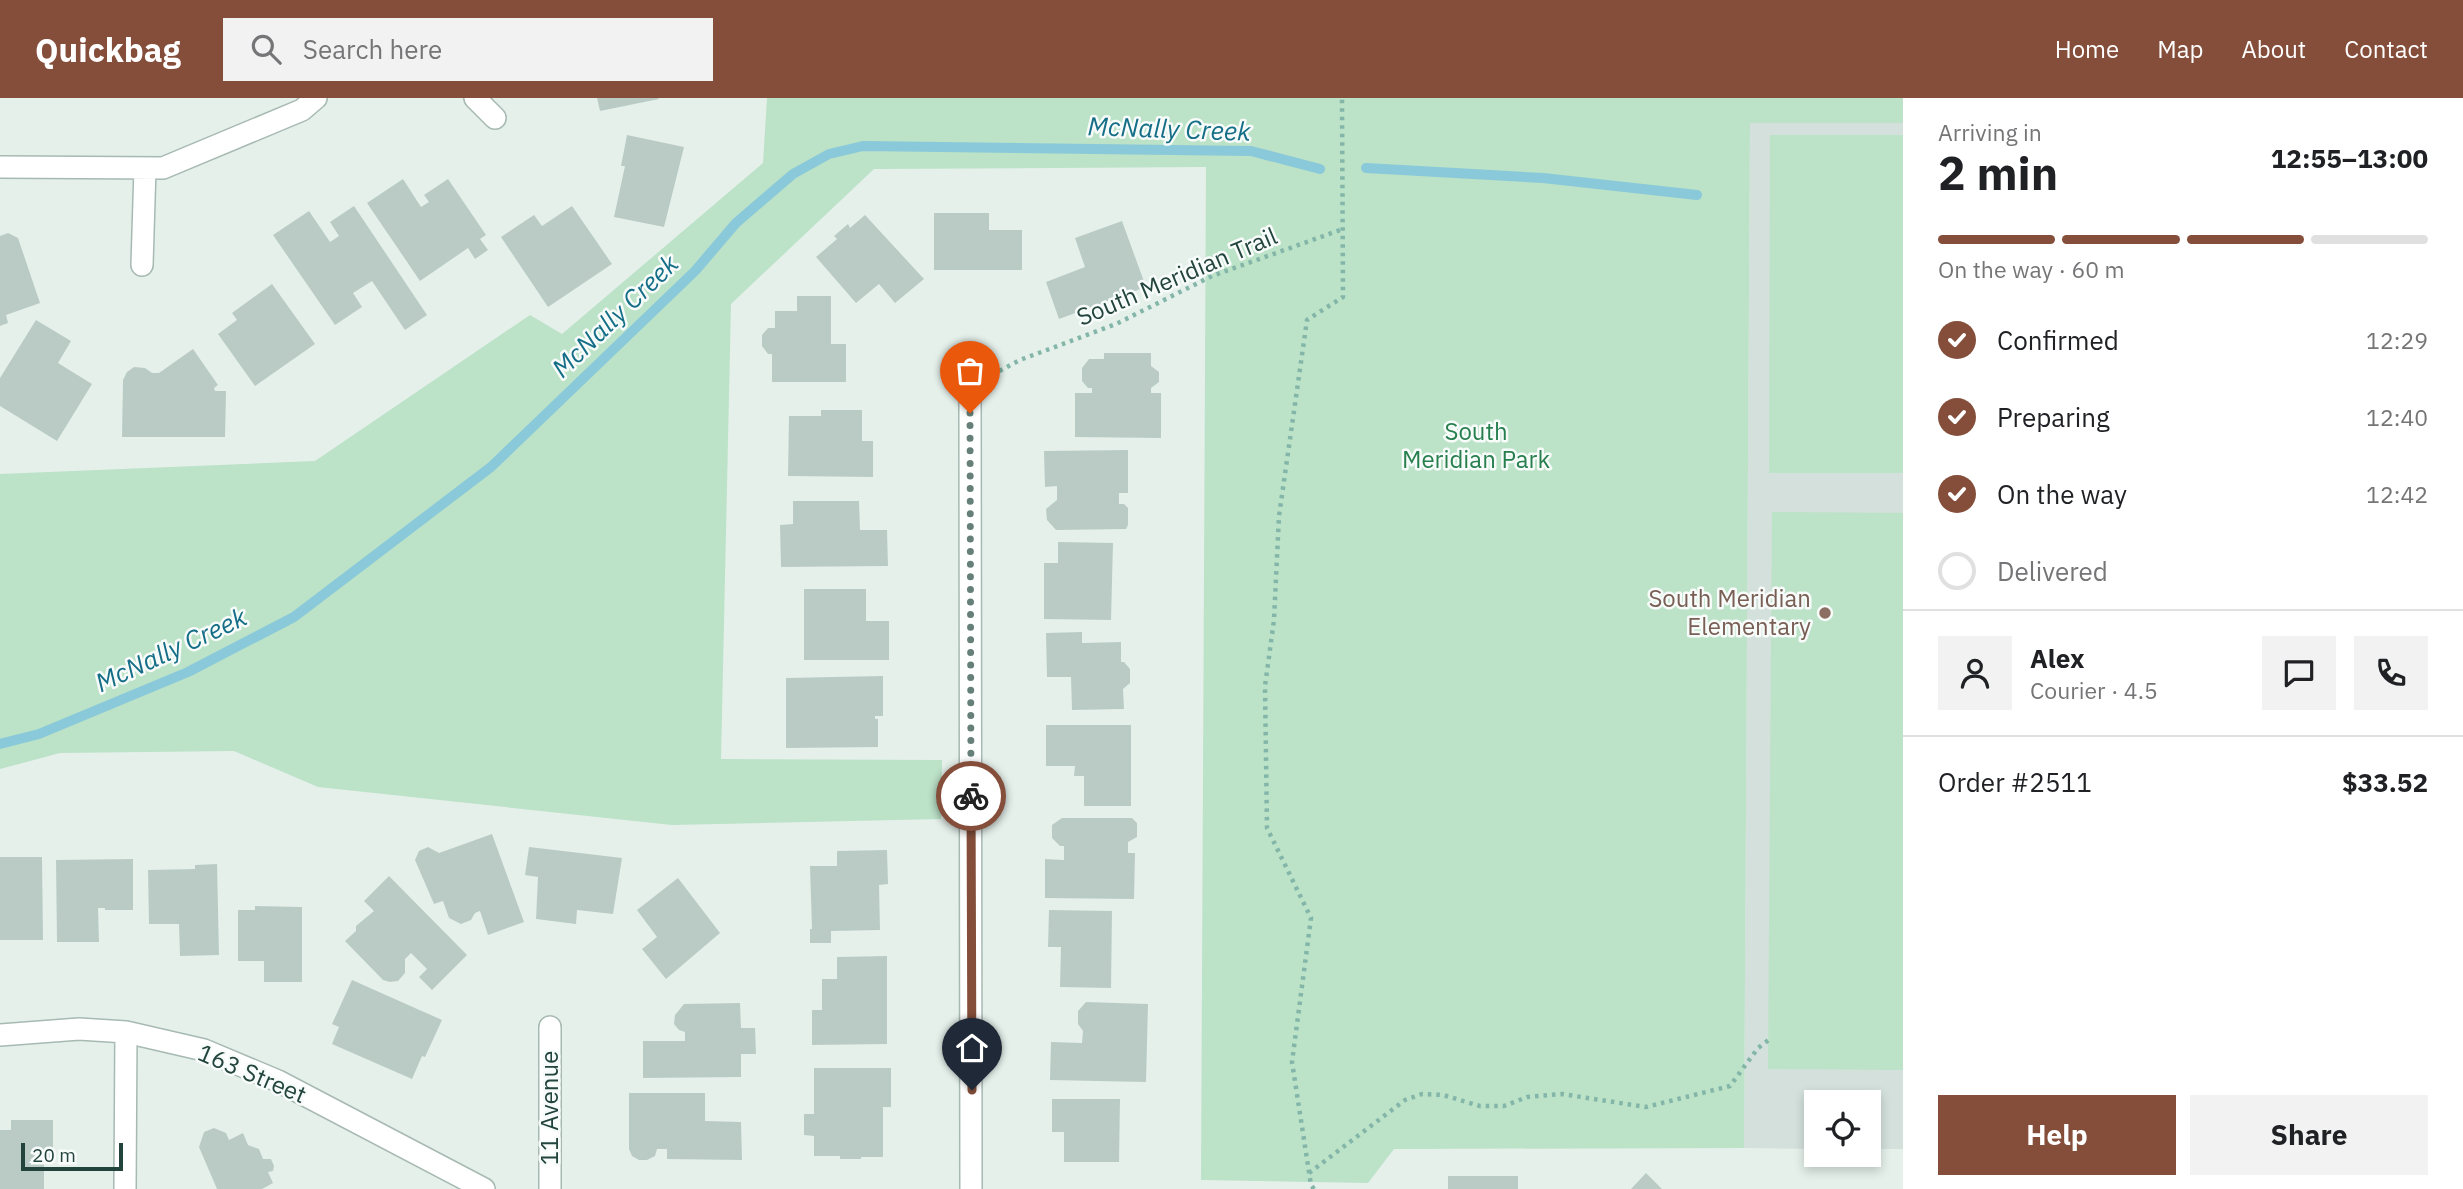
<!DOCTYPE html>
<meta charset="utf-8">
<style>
:root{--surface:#fff;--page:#f2f2f2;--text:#202124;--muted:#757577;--line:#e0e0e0;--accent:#844e3a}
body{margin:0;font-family:"IBM Plex Sans",sans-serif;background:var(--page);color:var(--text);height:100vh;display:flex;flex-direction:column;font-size:26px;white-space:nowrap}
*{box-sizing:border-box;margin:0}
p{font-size:23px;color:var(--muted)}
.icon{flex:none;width:38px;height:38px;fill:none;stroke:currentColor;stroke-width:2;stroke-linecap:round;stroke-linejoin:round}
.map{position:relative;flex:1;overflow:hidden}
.panel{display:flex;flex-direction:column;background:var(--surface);width:560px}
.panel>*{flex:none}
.controls{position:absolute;left:1804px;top:992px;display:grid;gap:14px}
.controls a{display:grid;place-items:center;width:77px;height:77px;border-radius:0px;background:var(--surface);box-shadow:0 4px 10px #0003;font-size:35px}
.scale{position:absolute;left:21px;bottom:18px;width:102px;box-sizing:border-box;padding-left:7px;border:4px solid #22443c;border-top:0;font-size:19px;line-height:24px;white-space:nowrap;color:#22443c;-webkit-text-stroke:5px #f7fbf9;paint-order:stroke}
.pin{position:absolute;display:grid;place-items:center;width:60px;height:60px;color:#fff;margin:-72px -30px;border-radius:50% 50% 50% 0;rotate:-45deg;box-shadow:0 0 7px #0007}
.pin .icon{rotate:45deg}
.courier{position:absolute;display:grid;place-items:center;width:70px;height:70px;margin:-35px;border:5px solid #844e3a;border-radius:50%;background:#fff;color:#222;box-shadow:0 2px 9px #0007}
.headline em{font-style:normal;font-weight:700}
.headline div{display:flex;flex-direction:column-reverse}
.headline{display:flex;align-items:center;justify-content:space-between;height:119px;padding:0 35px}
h1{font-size:46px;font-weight:700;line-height:52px}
.bar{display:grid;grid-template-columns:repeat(4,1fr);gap:10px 7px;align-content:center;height:84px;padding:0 35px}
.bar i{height:9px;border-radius:5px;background:var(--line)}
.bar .active{background:var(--accent)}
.bar p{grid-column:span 4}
.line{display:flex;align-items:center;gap:18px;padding:0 35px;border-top:2px solid var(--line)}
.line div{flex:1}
.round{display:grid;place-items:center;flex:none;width:74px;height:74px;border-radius:0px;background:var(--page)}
ol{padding:0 35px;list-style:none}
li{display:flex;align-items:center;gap:21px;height:77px}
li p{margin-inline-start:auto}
li .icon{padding:7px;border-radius:50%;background:var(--accent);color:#fff;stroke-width:4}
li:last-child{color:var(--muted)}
li i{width:38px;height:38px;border:4px solid var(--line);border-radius:50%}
.button{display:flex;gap:14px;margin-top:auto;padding:14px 35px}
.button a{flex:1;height:80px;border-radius:0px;background:var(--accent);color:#fff;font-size:28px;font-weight:700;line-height:80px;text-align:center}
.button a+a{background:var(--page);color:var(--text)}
header{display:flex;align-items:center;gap:42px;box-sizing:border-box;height:98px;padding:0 35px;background:var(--accent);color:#fff}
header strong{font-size:33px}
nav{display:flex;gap:38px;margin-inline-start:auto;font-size:24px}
.search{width:490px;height:63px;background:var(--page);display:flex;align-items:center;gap:18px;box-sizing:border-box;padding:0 24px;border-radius:0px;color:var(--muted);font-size:26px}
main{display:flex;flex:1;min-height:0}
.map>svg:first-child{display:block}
.built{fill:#d3e0db}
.green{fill:#bce2c8}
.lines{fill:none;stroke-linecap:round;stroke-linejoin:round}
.stream{stroke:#89c9d9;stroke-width:10}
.building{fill:#bacbc5}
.minor-casing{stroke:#a7b9b3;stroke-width:24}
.path{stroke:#83b6a8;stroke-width:4.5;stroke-dasharray:3.5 5;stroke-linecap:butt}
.minor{stroke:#fff;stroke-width:21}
.done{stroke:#668079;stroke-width:7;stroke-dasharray:0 12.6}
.route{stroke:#844e3a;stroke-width:9}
.education-dot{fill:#8d6e63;stroke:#f7fbf9;stroke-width:2.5}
.labels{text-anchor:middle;stroke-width:5;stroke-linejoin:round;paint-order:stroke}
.street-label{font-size:24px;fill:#22443c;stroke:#f7fbf9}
.park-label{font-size:24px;fill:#277f4e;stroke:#f7fbf9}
.education-label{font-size:24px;fill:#785e54;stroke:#f7fbf9;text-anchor:end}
.water-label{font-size:26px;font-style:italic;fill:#156e87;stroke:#f7fbf9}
</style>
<header>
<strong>Quickbag</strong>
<div class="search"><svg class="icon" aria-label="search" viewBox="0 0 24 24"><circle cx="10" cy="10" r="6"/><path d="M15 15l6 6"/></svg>Search here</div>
<nav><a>Home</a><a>Map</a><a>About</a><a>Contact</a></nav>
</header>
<main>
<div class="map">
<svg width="1903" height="1091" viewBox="0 0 1903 1091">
<rect width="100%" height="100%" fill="#e5f0eb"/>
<path class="built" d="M 1750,24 L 1903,25 L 1903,1051 L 1869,1051 L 1869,1004 L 1816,1004 L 1816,1051 L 1744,1050 Z"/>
<path class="green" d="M 767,0 L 1903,0 L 1903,25 L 1750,25 L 1744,1050 L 1394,1051 L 1368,1085 L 1201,1082 L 1206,69 L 874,71 L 731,206 L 721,661 L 942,662 L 941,721 L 672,727 L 318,689 L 234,653 L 60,655 L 0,671 L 0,376 L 315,363 L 530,217 L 562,236 L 763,65 Z
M 1770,37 L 1903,37 L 1903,375 L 1769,375 Z
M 1772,414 L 1903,415 L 1903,972 L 1768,971 Z"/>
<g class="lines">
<path class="stream" d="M 1366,70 L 1543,80 L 1697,97
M 0,646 L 39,636 L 188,574 L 294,519 L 491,369 L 695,173 L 736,125 L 793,76 L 829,56 L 863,48 L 1251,53 L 1320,71"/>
</g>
<path class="building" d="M 597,0 L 658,0 L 659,1 L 600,13 Z
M 627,37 L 684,49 L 664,129 L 614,119 L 625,68 L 621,68 Z
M 403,81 L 421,109 L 429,104 L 424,97 L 448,81 L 486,137 L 480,141 L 488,152 L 475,161 L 468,150 L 420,183 L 367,105 Z
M 354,108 L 427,217 L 405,232 L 372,183 L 353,195 L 362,209 L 335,227 L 273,137 L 309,113 L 330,144 L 339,138 L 330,124 Z
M 572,108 L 612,166 L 548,209 L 501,139 L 534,117 L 542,128 Z
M 934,115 L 989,115 L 989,132 L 1022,132 L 1022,172 L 934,172 Z
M 865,117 L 924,181 L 895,205 L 879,186 L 856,205 L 816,159 L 837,141 L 834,138 L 848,126 L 850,130 Z
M 1122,123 L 1146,189 L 1059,221 L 1046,184 L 1085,169 L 1075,140 Z
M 8,135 L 18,140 L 40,205 L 6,217 L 8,225 L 0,228 L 0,138 Z
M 272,186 L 315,246 L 255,288 L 218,236 L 237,222 L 232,215 Z
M 797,198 L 831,198 L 831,246 L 846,246 L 846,284 L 772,284 L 772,256 L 768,256 L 762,248 L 762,237 L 768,230 L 775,230 L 775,213 L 797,213 Z
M 36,222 L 71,243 L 58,265 L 92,286 L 57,343 L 0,308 L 0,280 Z
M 193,251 L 218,287 L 214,290 L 215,293 L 226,293 L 225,339 L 122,339 L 123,282 L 127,274 L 134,269 L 145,270 L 152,275 L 159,275 Z
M 1104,255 L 1151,255 L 1151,268 L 1159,274 L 1159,284 L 1151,290 L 1151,295 L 1161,295 L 1161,340 L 1075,339 L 1075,295 L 1092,295 L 1092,290 L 1088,290 L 1082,283 L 1082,270 L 1089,261 L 1104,261 Z
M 821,312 L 862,312 L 862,343 L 873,343 L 873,379 L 788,378 L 789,318 L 821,318 Z
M 1128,352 L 1128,395 L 1119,395 L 1119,406 L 1124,406 L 1128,410 L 1128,427 L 1126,431 L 1056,432 L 1047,422 L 1046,411 L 1057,402 L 1057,388 L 1045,389 L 1044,353 Z
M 793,403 L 859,403 L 860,432 L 887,432 L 888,468 L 781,469 L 780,427 L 793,426 Z
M 1058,444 L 1113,445 L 1111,522 L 1044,521 L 1044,465 L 1058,465 Z
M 804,491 L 866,491 L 866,523 L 889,523 L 889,562 L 804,562 Z
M 1082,534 L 1082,545 L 1121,544 L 1121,564 L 1124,564 L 1130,571 L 1130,585 L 1123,591 L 1124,611 L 1072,612 L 1071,579 L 1047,579 L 1046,535 Z
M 883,578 L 883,618 L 875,618 L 875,621 L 878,621 L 878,649 L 786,650 L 786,580 Z
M 1046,627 L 1131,627 L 1131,708 L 1084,708 L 1084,678 L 1074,678 L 1075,668 L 1046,668 Z
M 1062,720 L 1132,720 L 1137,725 L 1137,739 L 1128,744 L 1128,755 L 1135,755 L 1134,801 L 1045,800 L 1045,761 L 1064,762 L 1064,748 L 1060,748 L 1052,740 L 1052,727 Z
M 492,736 L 524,824 L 488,837 L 480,813 L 475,815 L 471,822 L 461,826 L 449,820 L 443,803 L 434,806 L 415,762 L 419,753 L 428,749 L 439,755 Z
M 529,749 L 622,760 L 613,816 L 577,812 L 576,826 L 536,821 L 538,779 L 525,777 Z
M 887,752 L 888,786 L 879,787 L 880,832 L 831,833 L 831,845 L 810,845 L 810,831 L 812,831 L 810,768 L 837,768 L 837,753 Z
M 0,759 L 42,759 L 43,842 L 0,842 Z
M 133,761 L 133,812 L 105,812 L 105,810 L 98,810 L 99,844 L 57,844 L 56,762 Z
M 217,766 L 219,857 L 180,858 L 179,826 L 149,826 L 148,772 L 195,771 L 195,767 Z
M 389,778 L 467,857 L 432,892 L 419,879 L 427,871 L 411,855 L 405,861 L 405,875 L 398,883 L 390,884 L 383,882 L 345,843 L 356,833 L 356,828 L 374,813 L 364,803 Z
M 678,780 L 720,835 L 666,881 L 642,851 L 657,839 L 637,812 Z
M 255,808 L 302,809 L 302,884 L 264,884 L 264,863 L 238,863 L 238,812 L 255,812 Z
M 1049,812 L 1112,813 L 1111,890 L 1060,889 L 1061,849 L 1048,849 Z
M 887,858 L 887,946 L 812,947 L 812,912 L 822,912 L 822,881 L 837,881 L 837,859 Z
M 352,882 L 442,922 L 425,959 L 422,958 L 412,981 L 332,946 L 339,929 L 332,926 Z
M 1086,904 L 1148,906 L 1146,984 L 1050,982 L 1051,944 L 1082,945 L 1083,933 L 1078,926 L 1078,913 Z
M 740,905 L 741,930 L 755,930 L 756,956 L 741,956 L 741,979 L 643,980 L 643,943 L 685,943 L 685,934 L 679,932 L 674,926 L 675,917 L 684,906 Z
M 814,970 L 891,970 L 891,1009 L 883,1009 L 883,1059 L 861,1059 L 861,1061 L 840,1061 L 840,1058 L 814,1058 L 814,1038 L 804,1037 L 804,1016 L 814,1016 Z
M 629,995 L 705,995 L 705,1023 L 741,1024 L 742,1062 L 667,1061 L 667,1051 L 657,1051 L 655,1058 L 647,1062 L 639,1062 L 632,1058 L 629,1051 Z
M 1052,1001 L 1120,1001 L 1119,1064 L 1064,1064 L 1064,1034 L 1052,1034 Z
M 11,1022 L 53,1022 L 53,1060 L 44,1060 L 44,1091 L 0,1091 L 0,1032 L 11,1032 Z
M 214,1030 L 226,1035 L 229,1042 L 243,1035 L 248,1047 L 259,1051 L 263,1061 L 271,1061 L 274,1068 L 273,1073 L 268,1074 L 273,1085 L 262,1091 L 217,1091 L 199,1049 L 204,1034 Z
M 1646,1075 L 1662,1091 L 1631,1091 Z
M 1448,1078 L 1518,1078 L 1518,1091 L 1448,1091 Z"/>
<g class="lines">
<defs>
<path id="minor" d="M 475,0 L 495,20
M 0,69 L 163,70 L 302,12 L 316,0
M 142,167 L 145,70
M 970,288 L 971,1091
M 550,929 L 550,1091
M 0,937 L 79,931 L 126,934 L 204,952 L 278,983 L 484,1091
M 125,1091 L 126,934"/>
</defs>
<use href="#minor" class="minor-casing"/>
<path class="path" d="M 992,277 L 1020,262 L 1116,226 L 1212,178 L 1343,131
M 1309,1075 L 1405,1002 L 1422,996 L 1443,997 L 1480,1008 L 1504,1008 L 1527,999 L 1562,996 L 1646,1009 L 1730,988 L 1758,950 L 1770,941
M 1314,1091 L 1311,1087 L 1292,964 L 1311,820 L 1267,730 L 1265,588 L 1274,522 L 1279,418 L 1307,222 L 1343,199 L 1342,0"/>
<use href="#minor" class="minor"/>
</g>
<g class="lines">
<path class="done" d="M 970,315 L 971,698"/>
<path class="route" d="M 971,698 L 972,992"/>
</g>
<circle class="education-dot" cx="1825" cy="515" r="7"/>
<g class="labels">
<g class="street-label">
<text transform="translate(1177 179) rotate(-23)" y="8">South Meridian Trail</text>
<text transform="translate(252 976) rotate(23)" y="8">163 Street</text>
<text transform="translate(550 1010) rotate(-90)" y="8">11 Avenue</text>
</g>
<g class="park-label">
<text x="1476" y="342">South<tspan x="1476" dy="28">Meridian Park</tspan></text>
</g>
<g class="education-label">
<text x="1811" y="509">South Meridian<tspan x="1811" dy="28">Elementary</tspan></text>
</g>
<g class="water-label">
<text transform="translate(1169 31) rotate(2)" y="9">McNally Creek</text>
<text transform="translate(615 218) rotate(-44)" y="9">McNally Creek</text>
<text transform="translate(171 552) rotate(-25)" y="9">McNally Creek</text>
</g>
</g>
</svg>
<div class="controls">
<a><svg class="icon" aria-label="locate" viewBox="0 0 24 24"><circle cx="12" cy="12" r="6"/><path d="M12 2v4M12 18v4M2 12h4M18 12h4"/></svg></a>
</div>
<div class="scale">20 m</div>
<div class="pin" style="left:970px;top:315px;background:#ea580c"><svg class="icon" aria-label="bag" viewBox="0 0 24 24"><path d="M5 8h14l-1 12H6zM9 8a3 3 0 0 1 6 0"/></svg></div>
<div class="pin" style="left:972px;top:992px;background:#1f2937"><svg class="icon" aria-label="home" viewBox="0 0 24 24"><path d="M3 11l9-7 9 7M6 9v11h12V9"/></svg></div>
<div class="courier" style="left:971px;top:698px"><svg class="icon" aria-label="bike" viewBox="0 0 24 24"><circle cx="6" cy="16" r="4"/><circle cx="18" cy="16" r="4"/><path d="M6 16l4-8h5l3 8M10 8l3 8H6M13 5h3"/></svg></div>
</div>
<section class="panel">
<div class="headline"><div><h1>2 min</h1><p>Arriving in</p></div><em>12:55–13:00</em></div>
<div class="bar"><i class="active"></i><i class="active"></i><i class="active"></i><i></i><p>On the way · 60 m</p></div>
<ol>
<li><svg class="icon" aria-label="check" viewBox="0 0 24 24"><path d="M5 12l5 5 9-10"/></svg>Confirmed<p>12:29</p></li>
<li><svg class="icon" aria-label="check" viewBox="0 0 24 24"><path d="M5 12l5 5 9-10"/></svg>Preparing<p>12:40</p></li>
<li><svg class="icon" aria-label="check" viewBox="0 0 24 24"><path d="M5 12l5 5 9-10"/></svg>On the way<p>12:42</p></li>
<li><i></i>Delivered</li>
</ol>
<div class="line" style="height:126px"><a class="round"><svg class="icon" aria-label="person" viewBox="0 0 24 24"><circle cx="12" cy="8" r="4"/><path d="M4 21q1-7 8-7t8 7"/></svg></a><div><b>Alex</b><p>Courier · 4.5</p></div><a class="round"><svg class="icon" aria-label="chat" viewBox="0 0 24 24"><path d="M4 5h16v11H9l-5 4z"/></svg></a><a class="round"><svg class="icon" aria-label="phone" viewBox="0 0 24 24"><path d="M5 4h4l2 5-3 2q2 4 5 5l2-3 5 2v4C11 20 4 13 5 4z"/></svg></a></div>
<div class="line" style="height:91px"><div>Order #2511</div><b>$33.52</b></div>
<div class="button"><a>Help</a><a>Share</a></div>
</section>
</main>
